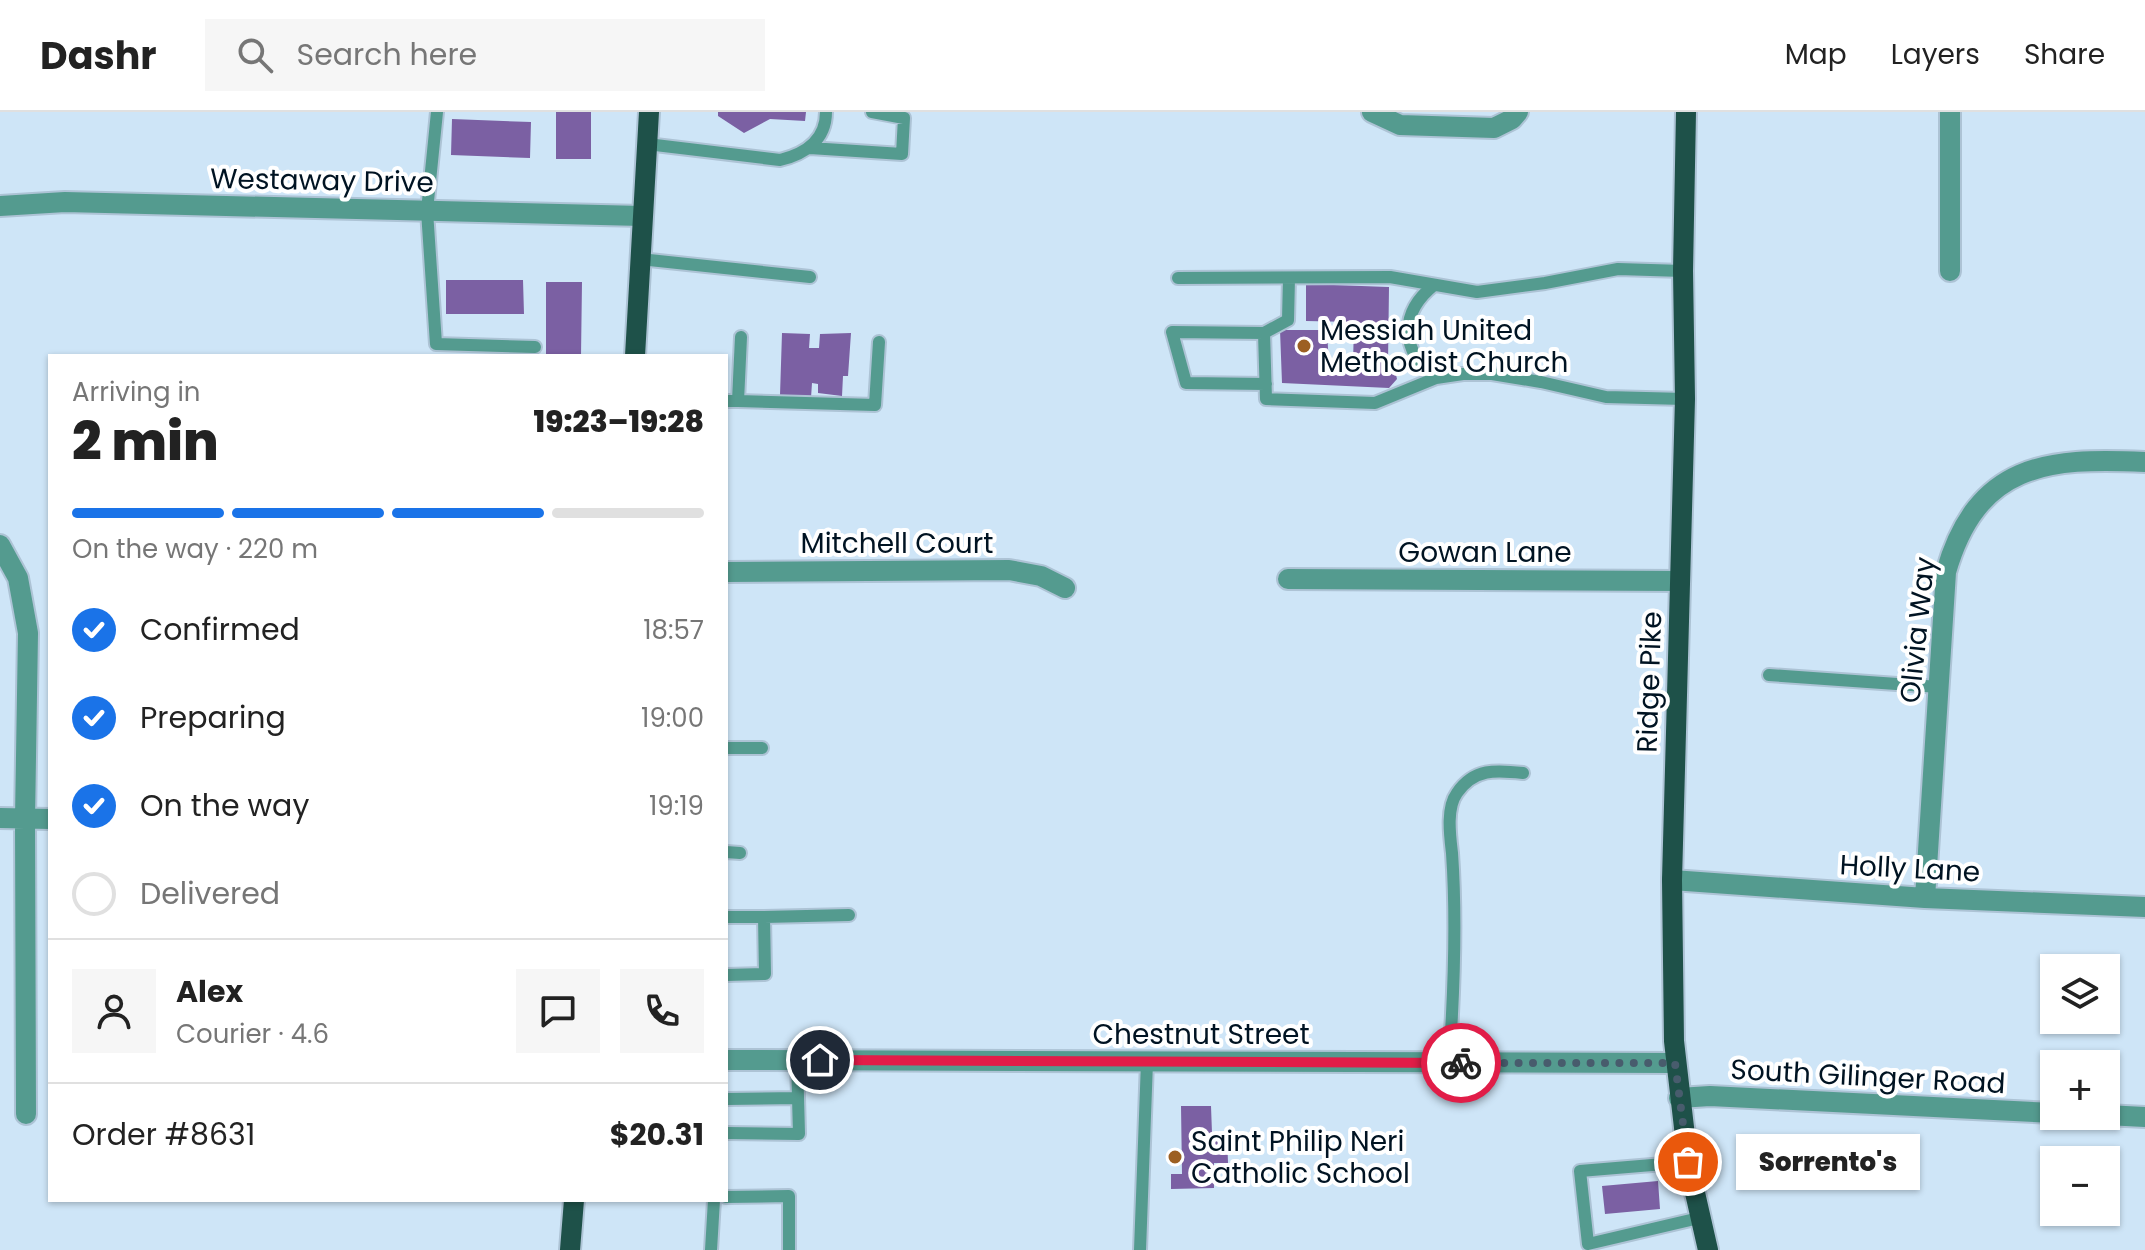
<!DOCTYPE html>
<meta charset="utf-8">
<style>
:root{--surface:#fff;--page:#f6f6f6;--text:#222;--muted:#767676;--line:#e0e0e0;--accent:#1a73e8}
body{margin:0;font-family:Poppins,sans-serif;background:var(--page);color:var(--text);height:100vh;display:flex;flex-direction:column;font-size:30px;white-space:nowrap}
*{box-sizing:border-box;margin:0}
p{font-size:26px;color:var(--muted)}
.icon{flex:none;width:44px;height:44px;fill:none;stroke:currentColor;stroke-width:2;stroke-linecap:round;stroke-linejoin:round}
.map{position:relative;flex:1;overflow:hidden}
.details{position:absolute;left:48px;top:242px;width:680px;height:848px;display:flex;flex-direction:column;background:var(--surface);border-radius:0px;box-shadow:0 2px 6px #0004}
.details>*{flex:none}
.buttons{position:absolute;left:2040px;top:842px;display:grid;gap:16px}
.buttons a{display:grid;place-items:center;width:80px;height:80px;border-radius:0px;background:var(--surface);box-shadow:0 2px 6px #0004;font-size:40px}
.pin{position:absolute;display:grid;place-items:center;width:68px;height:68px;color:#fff;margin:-34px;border:4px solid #fff;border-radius:50%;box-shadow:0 2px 8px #0007}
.courier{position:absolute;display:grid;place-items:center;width:80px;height:80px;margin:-40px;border:6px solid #e11d48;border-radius:50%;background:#fff;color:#222;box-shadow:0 2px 10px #0007}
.bubble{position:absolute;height:56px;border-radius:0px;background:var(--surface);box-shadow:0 2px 6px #0004;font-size:26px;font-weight:800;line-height:56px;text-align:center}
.overview em{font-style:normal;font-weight:800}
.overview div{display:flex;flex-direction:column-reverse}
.overview{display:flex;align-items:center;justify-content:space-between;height:136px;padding:0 24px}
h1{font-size:52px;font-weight:800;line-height:60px}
.bar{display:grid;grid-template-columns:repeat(4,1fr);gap:12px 8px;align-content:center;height:96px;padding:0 24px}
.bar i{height:10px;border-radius:6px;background:var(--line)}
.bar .current{background:var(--accent)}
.bar p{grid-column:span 4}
.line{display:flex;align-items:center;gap:20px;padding:0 24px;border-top:2px solid var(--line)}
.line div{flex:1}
.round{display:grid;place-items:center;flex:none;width:84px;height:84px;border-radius:0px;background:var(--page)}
ol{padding:0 24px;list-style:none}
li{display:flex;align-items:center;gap:24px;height:88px}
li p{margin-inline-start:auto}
li .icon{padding:8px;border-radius:50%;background:var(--accent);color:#fff;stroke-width:4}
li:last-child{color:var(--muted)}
li i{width:44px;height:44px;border:4px solid var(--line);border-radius:50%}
header{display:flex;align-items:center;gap:48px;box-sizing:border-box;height:112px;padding:0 40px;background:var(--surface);border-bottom:2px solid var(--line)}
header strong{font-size:38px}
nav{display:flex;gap:44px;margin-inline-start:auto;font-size:28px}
.search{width:560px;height:72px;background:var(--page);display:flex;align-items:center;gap:20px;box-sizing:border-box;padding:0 28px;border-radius:0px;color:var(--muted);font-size:30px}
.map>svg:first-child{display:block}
.building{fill:#7b60a3}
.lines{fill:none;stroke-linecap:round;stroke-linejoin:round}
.lane-casing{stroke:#adc3d5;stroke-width:16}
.street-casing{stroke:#adc3d5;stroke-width:24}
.primary-casing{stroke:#adc3d5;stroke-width:24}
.lane{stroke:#549b8f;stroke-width:12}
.street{stroke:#549b8f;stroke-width:20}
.primary{stroke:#1e5149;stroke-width:20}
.done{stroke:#485c6d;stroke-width:8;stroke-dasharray:0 14.4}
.route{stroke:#e11d48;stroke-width:10}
.poi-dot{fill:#9c5f22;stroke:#fff;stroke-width:3}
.labels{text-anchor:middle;stroke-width:8;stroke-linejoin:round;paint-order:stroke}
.street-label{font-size:28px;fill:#001322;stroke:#fff}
.poi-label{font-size:28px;fill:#001322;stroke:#fff;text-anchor:start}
</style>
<header>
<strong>Dashr</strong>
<div class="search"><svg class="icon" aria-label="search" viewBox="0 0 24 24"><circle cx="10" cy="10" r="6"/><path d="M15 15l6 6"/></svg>Search here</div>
<nav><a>Map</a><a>Layers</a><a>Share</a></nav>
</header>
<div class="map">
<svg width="2145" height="1138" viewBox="0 0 2145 1138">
<rect width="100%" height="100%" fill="#cee5f7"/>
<path class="building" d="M 556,0 L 591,0 L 591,47 L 556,47 Z
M 718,0 L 806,0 L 805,9 L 770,7 L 744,21 L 718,4 Z
M 452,7 L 531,10 L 530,46 L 451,43 Z
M 446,168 L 523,168 L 524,202 L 446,202 Z
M 546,170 L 582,170 L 581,244 L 546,244 Z
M 1306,172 L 1389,175 L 1388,251 L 1393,250 L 1397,267 L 1389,276 L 1282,271 L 1280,218 L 1327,218 L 1329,254 L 1353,253 L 1354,210 L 1306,209 Z
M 782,221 L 810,222 L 809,236 L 819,236 L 820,222 L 851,221 L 848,264 L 843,264 L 842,284 L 818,281 L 818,272 L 812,271 L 811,286 L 780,283 Z
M 1181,994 L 1211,994 L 1212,1021 L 1227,1021 L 1228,1051 L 1214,1051 L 1214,1076 L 1171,1077 L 1171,1062 L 1182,1062 Z
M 1658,1069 L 1660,1097 L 1605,1102 L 1602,1074 Z"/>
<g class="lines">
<defs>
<path id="lane" d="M 437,0 L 427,99 L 436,232 L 535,235
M 647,32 L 780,48 C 805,42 826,28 826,0
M 810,36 L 902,42 L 904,6 L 872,0
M 640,147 L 810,165
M 1178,166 L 1390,165 L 1477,180 L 1545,171 L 1618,157 L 1683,159
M 1434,173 C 1399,201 1400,239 1436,266
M 1264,221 L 1266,287 L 1375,291 L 1436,266 L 1463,262 L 1492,262 L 1541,270 L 1606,285 L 1685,287
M 1266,272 L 1186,271 L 1172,220 L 1264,221 L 1288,208 L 1289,166
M 726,289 L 738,289 L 741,225
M 738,289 L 875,293 L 879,230
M 1769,563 L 1939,575
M 726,636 L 762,636
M 726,740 L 740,741
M 726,805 L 764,805
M 726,863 L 765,862 L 764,805 L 849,803
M 1449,951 C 1454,881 1457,812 1452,741 C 1450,724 1446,696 1457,681 C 1474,656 1496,658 1523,661
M 726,987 L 798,986
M 726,1021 L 799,1022 L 797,948
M 1688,1050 L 1580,1059 L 1588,1132 L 1699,1106
M 726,1085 L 789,1084 L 789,1138
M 711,1138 L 714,1088
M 1140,1138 L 1147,950"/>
<path id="street" d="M 1372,0 L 1400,13 L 1494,16 L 1512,7 L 1518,0
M 0,94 L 65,90 L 642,104
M 1950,159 L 1950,0
M 0,433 L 18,466 L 28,521 L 25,707 L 26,1002
M 726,460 L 1009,458 L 1041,464 L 1065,476
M 1288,467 L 1680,469
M 0,706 L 50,707
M 1672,768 L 1925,786 L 2145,795
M 1925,786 L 1946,460 C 1977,352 2046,345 2145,350
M 726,948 L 1675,951
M 1679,986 L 1710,984 L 2054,1001
M 2106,1003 L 2145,1005"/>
<path id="primary" d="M 1686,0 L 1683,159 L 1685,287 L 1672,768 L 1674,929 L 1688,1050 L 1708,1138
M 635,244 L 649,0
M 570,1138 L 574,1088"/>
</defs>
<use href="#lane" class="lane-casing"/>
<use href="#street" class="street-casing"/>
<use href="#primary" class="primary-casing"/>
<use href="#lane" class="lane"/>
<use href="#street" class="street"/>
<use href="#primary" class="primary"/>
</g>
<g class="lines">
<path class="done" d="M 1461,951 L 1675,951 L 1688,1050"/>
<path class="route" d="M 820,948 L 1461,951"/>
</g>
<g class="poi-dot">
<circle cx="1304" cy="234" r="8"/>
<circle cx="1175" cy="1045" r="8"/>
</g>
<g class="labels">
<g class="street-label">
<text transform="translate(322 68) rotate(1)" y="10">Westaway Drive</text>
<text x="897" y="441">Mitchell Court</text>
<text x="1485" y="450">Gowan Lane</text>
<text transform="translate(1917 518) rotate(-84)" y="10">Olivia Way</text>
<text transform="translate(1649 570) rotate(-88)" y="10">Ridge Pike</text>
<text transform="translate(1910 756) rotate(3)" y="10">Holly Lane</text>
<text x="1201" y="932">Chestnut Street</text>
<text transform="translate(1868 964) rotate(3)" y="10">South Gilinger Road</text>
</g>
<g class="poi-label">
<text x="1320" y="228">Messiah United<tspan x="1320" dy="32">Methodist Church</tspan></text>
<text x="1191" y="1039">Saint Philip Neri<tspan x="1191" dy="32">Catholic School</tspan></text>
</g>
</g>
</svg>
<div class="buttons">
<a><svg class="icon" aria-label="layers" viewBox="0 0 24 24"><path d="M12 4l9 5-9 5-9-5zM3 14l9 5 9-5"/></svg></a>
<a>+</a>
<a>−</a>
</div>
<div class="pin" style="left:1688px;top:1050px;background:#ea580c"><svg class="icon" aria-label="bag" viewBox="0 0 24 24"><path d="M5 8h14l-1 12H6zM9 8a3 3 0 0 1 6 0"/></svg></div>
<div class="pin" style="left:820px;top:948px;background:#1f2937"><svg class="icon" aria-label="home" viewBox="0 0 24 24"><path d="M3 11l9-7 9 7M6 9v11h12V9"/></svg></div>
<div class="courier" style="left:1461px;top:951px"><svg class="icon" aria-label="bike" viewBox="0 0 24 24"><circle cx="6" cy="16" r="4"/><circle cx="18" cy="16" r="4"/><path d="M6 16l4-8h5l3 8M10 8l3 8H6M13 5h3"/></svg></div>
<div class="bubble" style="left:1736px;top:1022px;width:184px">Sorrento's</div>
<section class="details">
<div class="overview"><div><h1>2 min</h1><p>Arriving in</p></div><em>19:23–19:28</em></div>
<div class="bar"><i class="current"></i><i class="current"></i><i class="current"></i><i></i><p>On the way · 220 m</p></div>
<ol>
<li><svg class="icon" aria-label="check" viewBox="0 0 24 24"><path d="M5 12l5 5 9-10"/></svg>Confirmed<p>18:57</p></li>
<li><svg class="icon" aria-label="check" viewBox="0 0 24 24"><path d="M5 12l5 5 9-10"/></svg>Preparing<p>19:00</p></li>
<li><svg class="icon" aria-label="check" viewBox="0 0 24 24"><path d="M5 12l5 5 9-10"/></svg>On the way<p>19:19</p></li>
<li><i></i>Delivered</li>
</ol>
<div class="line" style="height:144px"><a class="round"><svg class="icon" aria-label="person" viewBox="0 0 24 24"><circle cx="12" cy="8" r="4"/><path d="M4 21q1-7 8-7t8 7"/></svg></a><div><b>Alex</b><p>Courier · 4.6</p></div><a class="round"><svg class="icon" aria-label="chat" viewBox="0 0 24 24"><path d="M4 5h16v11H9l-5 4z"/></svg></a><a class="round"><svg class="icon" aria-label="phone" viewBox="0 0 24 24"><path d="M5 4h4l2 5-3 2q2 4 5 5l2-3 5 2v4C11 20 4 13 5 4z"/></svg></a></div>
<div class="line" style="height:104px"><div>Order #8631</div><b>$20.31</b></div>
</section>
</div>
